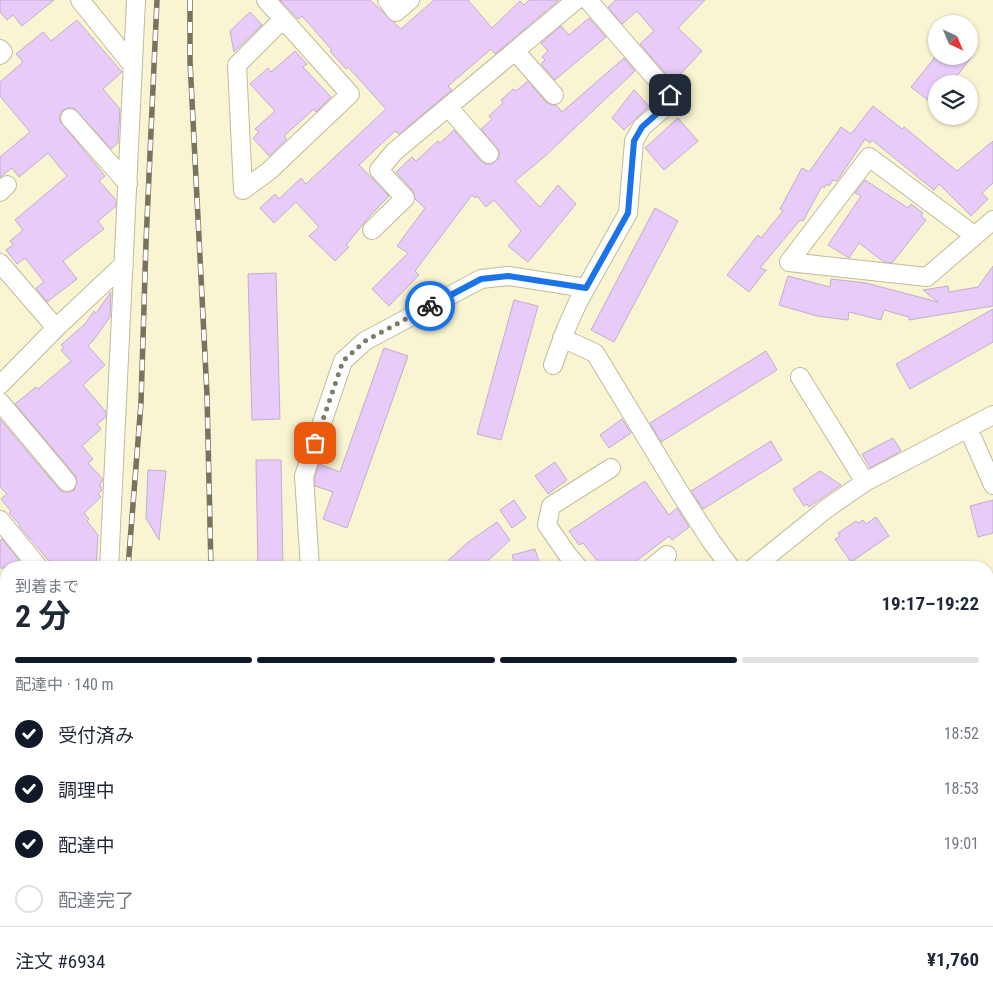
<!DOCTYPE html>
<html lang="ja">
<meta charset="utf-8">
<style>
:root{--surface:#fff;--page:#f6f6f7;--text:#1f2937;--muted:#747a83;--line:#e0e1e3;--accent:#111827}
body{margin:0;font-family:"Roboto Condensed","Noto Sans JP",sans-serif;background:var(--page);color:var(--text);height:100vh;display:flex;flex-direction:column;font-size:19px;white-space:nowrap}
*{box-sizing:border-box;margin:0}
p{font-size:16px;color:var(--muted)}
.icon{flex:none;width:28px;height:28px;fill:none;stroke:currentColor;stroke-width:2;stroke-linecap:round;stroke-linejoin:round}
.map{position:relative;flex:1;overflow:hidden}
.panel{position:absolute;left:0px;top:561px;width:994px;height:441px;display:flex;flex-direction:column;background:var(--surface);border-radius:20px 20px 0 0;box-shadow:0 1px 4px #0004}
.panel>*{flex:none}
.needle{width:32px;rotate:136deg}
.buttons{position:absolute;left:928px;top:15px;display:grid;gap:10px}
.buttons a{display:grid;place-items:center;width:50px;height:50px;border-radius:50%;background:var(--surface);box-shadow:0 1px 4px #0004;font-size:25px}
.pin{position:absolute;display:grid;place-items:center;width:42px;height:42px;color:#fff;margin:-21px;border-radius:10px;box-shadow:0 2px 8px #0006}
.courier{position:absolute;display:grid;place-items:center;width:50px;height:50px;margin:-25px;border:4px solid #1a73e8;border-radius:50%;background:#fff;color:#222;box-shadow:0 1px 6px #0007}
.head em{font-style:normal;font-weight:700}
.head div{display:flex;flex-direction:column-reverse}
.head{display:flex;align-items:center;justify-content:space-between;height:85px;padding:0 15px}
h1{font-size:32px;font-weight:700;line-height:38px}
.bar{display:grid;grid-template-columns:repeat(4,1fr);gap:8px 5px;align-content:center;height:60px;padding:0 15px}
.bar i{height:6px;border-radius:4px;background:var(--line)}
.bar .on{background:var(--accent)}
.bar p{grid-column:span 4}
.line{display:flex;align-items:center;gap:12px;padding:0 15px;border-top:1px solid var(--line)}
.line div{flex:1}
ol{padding:0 15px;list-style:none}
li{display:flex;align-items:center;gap:15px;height:55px}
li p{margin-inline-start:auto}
li .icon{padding:5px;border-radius:50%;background:var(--accent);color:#fff;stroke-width:4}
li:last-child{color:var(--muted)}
li i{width:28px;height:28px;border:2px solid var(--line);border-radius:50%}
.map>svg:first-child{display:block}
.building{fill:#e8cbf9;stroke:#c1aecc}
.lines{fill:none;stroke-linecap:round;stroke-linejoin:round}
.minor-casing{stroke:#c0bb9a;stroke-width:20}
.minor{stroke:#fff;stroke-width:18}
.rail-casing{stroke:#76735f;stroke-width:5.5}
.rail{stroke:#fff;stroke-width:4;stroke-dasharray:11;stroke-linecap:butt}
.done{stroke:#7f7c67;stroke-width:5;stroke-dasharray:0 9}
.route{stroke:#1a73e8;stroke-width:6}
</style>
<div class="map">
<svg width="993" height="1002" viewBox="0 0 993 1002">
<rect width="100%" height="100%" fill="#f9f4d1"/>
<path class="building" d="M 0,0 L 54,0 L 22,26 L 13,15 L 7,20 L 0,12 Z
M 280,0 L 370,0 L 401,29 L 434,0 L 468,0 L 492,28 L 520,1 L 524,5 L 529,0 L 559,0 L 495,54 L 491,49 L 448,86 L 452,90 L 399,134 L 395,131 L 359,165 L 389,196 L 369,217 L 346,245 L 349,247 L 335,261 L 309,236 L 319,227 L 296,202 L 274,223 L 260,208 L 275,194 L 279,199 L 301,178 L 306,184 L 386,109 L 348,67 L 346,69 L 330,51 L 332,50 L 302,16 L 298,19 Z
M 616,0 L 705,0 L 678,28 L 702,51 L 673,82 L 640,44 L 654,31 L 637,11 L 622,24 L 608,7 Z
M 250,12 L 262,25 L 234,52 L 230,31 Z
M 589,18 L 606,37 L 555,80 L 541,64 L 545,60 L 542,57 L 548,51 L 541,43 L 561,26 L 569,35 Z
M 77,20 L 122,72 L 103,89 L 120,109 L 118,143 L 111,149 L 74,108 L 68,108 L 63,110 L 60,114 L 60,121 L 105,176 L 99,181 L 116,200 L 116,206 L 98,221 L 104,229 L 63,261 L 77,279 L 47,302 L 36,288 L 44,282 L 25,258 L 17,264 L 6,250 L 13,245 L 10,241 L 23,230 L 15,220 L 67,176 L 48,153 L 19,177 L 12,168 L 0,177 L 0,157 L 30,132 L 0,96 L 0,82 L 23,62 L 16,54 L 43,32 L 51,41 Z
M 295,51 L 307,64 L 303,67 L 331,97 L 316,112 L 314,109 L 284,136 L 287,139 L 269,156 L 253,138 L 259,132 L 255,129 L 275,111 L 250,84 L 268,68 L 271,72 Z
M 936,56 L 972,56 L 951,84 L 936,84 L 936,106 L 911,87 Z
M 624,58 L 635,71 L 544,157 L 515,181 L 540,207 L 558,185 L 576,204 L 528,262 L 508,246 L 521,231 L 494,200 L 486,207 L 477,196 L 475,198 L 472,195 L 415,271 L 419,275 L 389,306 L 372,289 L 408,253 L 397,246 L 425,208 L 415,199 L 413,191 L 396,172 L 412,157 L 416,161 L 438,141 L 440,143 L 454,130 L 481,161 L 486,164 L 492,164 L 499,158 L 499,151 L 481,129 L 492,119 L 489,116 L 503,103 L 501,100 L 513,89 L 516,91 L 528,81 L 546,102 L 551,105 L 556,105 L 562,112 Z
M 634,90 L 649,106 L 624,130 L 612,118 Z
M 873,106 L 902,129 L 904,127 L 957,171 L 993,141 L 993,183 L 982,193 L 988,199 L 971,216 L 939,184 L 934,190 L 872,140 L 870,143 L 865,139 L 837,181 L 833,180 L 829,186 L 827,184 L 824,188 L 822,186 L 803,221 L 800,220 L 760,268 L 766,270 L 749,292 L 727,275 L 758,235 L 761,238 L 783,211 L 780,209 L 802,168 L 809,172 L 841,127 L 851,134 Z
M 678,118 L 698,141 L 664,170 L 645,148 Z
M 865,180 L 908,208 L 911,204 L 923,213 L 921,216 L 926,220 L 892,263 L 884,262 L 859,243 L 849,258 L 828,245 L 861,196 L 855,193 Z
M 655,208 L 678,221 L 614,342 L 591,330 Z
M 993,266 L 993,306 L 909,320 L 909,317 L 884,310 L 881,320 L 849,312 L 848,320 L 817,316 L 779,305 L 788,276 L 830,287 L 831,279 L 866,283 L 938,302 L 923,290 L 948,286 L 949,292 L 978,287 Z
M 276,273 L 280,419 L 252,420 L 248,274 Z
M 111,292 L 110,317 L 93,341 L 88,346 L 105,365 L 83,385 L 106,412 L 106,417 L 97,424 L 101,429 L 82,446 L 93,459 L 88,463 L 103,479 L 100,485 L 102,490 L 98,494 L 101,497 L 84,513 L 89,519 L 87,521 L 98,535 L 96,568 L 55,568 L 19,526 L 20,525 L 9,513 L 11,511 L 1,499 L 7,494 L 0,487 L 0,419 L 59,489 L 63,492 L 68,492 L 74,490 L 77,481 L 75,475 L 15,404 L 36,387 L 38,389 L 71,361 L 61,350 L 64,348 L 61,345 L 85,324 L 94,311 L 96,313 Z
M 514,300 L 538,306 L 501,440 L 477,434 Z
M 993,309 L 993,342 L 910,389 L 896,364 Z
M 384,348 L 408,356 L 347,528 L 323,519 L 333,492 L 315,486 L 315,477 L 319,464 L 340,472 Z
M 766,351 L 777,370 L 661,442 L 650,423 Z
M 622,419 L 631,433 L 609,448 L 600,435 Z
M 893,438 L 901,451 L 870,468 L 862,454 Z
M 771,441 L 782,460 L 703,509 L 691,491 Z
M 256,460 L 281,460 L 283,568 L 258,568 Z
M 555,462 L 567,480 L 548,494 L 535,476 Z
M 148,470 L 166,471 L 159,540 L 146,518 Z
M 820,471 L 841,485 L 809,507 L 807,504 L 804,506 L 793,489 Z
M 645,481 L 669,515 L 677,508 L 689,527 L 672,540 L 669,536 L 627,568 L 603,568 L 583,543 L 579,545 L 569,531 Z
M 514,500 L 526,518 L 512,528 L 500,510 Z
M 993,500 L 993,533 L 978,537 L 970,506 Z
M 876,517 L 889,536 L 851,562 L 835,539 L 840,536 L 838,533 L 856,521 L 858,523 L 863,520 L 866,524 Z
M 497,522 L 510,540 L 480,568 L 440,568 L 467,543 Z
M 2,539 L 19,560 L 10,568 L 0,568 L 0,541 Z
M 535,549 L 540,565 L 530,568 L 516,568 L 512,555 Z"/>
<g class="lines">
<defs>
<path id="minor" d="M 80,0 L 133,66
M 387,0 L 396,12 L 410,0
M 0,49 L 3,52 L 0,55
M 515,51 L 554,95
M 448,107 L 489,154
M 70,118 L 128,184
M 243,190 L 269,171 L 350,94 L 266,0
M 243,190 L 237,65 L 282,20
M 0,192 L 7,185
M 372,230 L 405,198 L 379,170 L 394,152 L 576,0
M 975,236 L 869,157 L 789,262 L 927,277 L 993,220
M 0,263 L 56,328
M 562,338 L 595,353 L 680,493 L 711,541 L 731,568
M 553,365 L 566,329 L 578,302 L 628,213 L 634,141 L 642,127 L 671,102 L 670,95 L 588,0
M 800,377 L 865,482
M 0,385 L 56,328 L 124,264
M 0,402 L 67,482
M 968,428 L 993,485
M 0,520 L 39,568
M 109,568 L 136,0
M 310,568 L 304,476 L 343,361 L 365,341 L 481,279 L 508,276 L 586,288
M 579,568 L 567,554 L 547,525 L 551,506 L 611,468
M 651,568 L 667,555
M 753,568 L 826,509 L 865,482 L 993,415
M 0,647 L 6,642
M 0,674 L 6,677
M 0,702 L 6,696
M 988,829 L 993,826
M 0,936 L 6,931
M 988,960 L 993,972
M 95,996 L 95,1002
M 658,996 L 665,1002
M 14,1002 L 21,996
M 300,1002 L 306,996
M 886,1002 L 887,998"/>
</defs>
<use href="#minor" class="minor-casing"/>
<use href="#minor" class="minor"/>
<defs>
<path id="rail" d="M 190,0 L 190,61 L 207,395 L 211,568
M 128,568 L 141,403 L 146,242 L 157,0
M 120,996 L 120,1002
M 224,996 L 224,1002"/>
</defs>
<use href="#rail" class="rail-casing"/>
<use href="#rail" class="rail"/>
</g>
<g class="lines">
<path class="done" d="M 315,443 L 343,361 L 365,341 L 430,306"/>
<path class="route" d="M 430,306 L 481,279 L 508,276 L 586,288 L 628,213 L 634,141 L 642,127 L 670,102 L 670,95"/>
</g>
</svg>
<div class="buttons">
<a><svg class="needle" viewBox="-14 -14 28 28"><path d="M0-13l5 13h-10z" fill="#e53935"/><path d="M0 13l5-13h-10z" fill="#747a83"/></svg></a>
<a><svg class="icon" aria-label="layers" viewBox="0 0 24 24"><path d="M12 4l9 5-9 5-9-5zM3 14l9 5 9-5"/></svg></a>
</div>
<div class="pin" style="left:315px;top:443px;background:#ea580c"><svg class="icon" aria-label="bag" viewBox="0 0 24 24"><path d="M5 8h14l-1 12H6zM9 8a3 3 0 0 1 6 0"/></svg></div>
<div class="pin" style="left:670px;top:95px;background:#1f2937"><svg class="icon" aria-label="home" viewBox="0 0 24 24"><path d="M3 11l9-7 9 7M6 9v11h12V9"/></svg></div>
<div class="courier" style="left:430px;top:306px"><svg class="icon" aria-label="bike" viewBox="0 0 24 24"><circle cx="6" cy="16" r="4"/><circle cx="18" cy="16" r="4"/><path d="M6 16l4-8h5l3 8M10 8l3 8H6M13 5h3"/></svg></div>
<section class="panel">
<div class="head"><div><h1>2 分</h1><p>到着まで</p></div><em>19:17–19:22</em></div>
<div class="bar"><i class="on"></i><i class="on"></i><i class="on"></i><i></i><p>配達中 · 140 m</p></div>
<ol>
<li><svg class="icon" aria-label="check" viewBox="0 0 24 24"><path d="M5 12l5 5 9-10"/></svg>受付済み<p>18:52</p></li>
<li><svg class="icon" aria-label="check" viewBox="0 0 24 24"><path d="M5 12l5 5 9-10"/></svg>調理中<p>18:53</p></li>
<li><svg class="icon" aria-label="check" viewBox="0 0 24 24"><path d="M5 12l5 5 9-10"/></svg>配達中<p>19:01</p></li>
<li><i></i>配達完了</li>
</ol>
<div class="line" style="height:65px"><div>注文 #6934</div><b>¥1,760</b></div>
</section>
</div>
